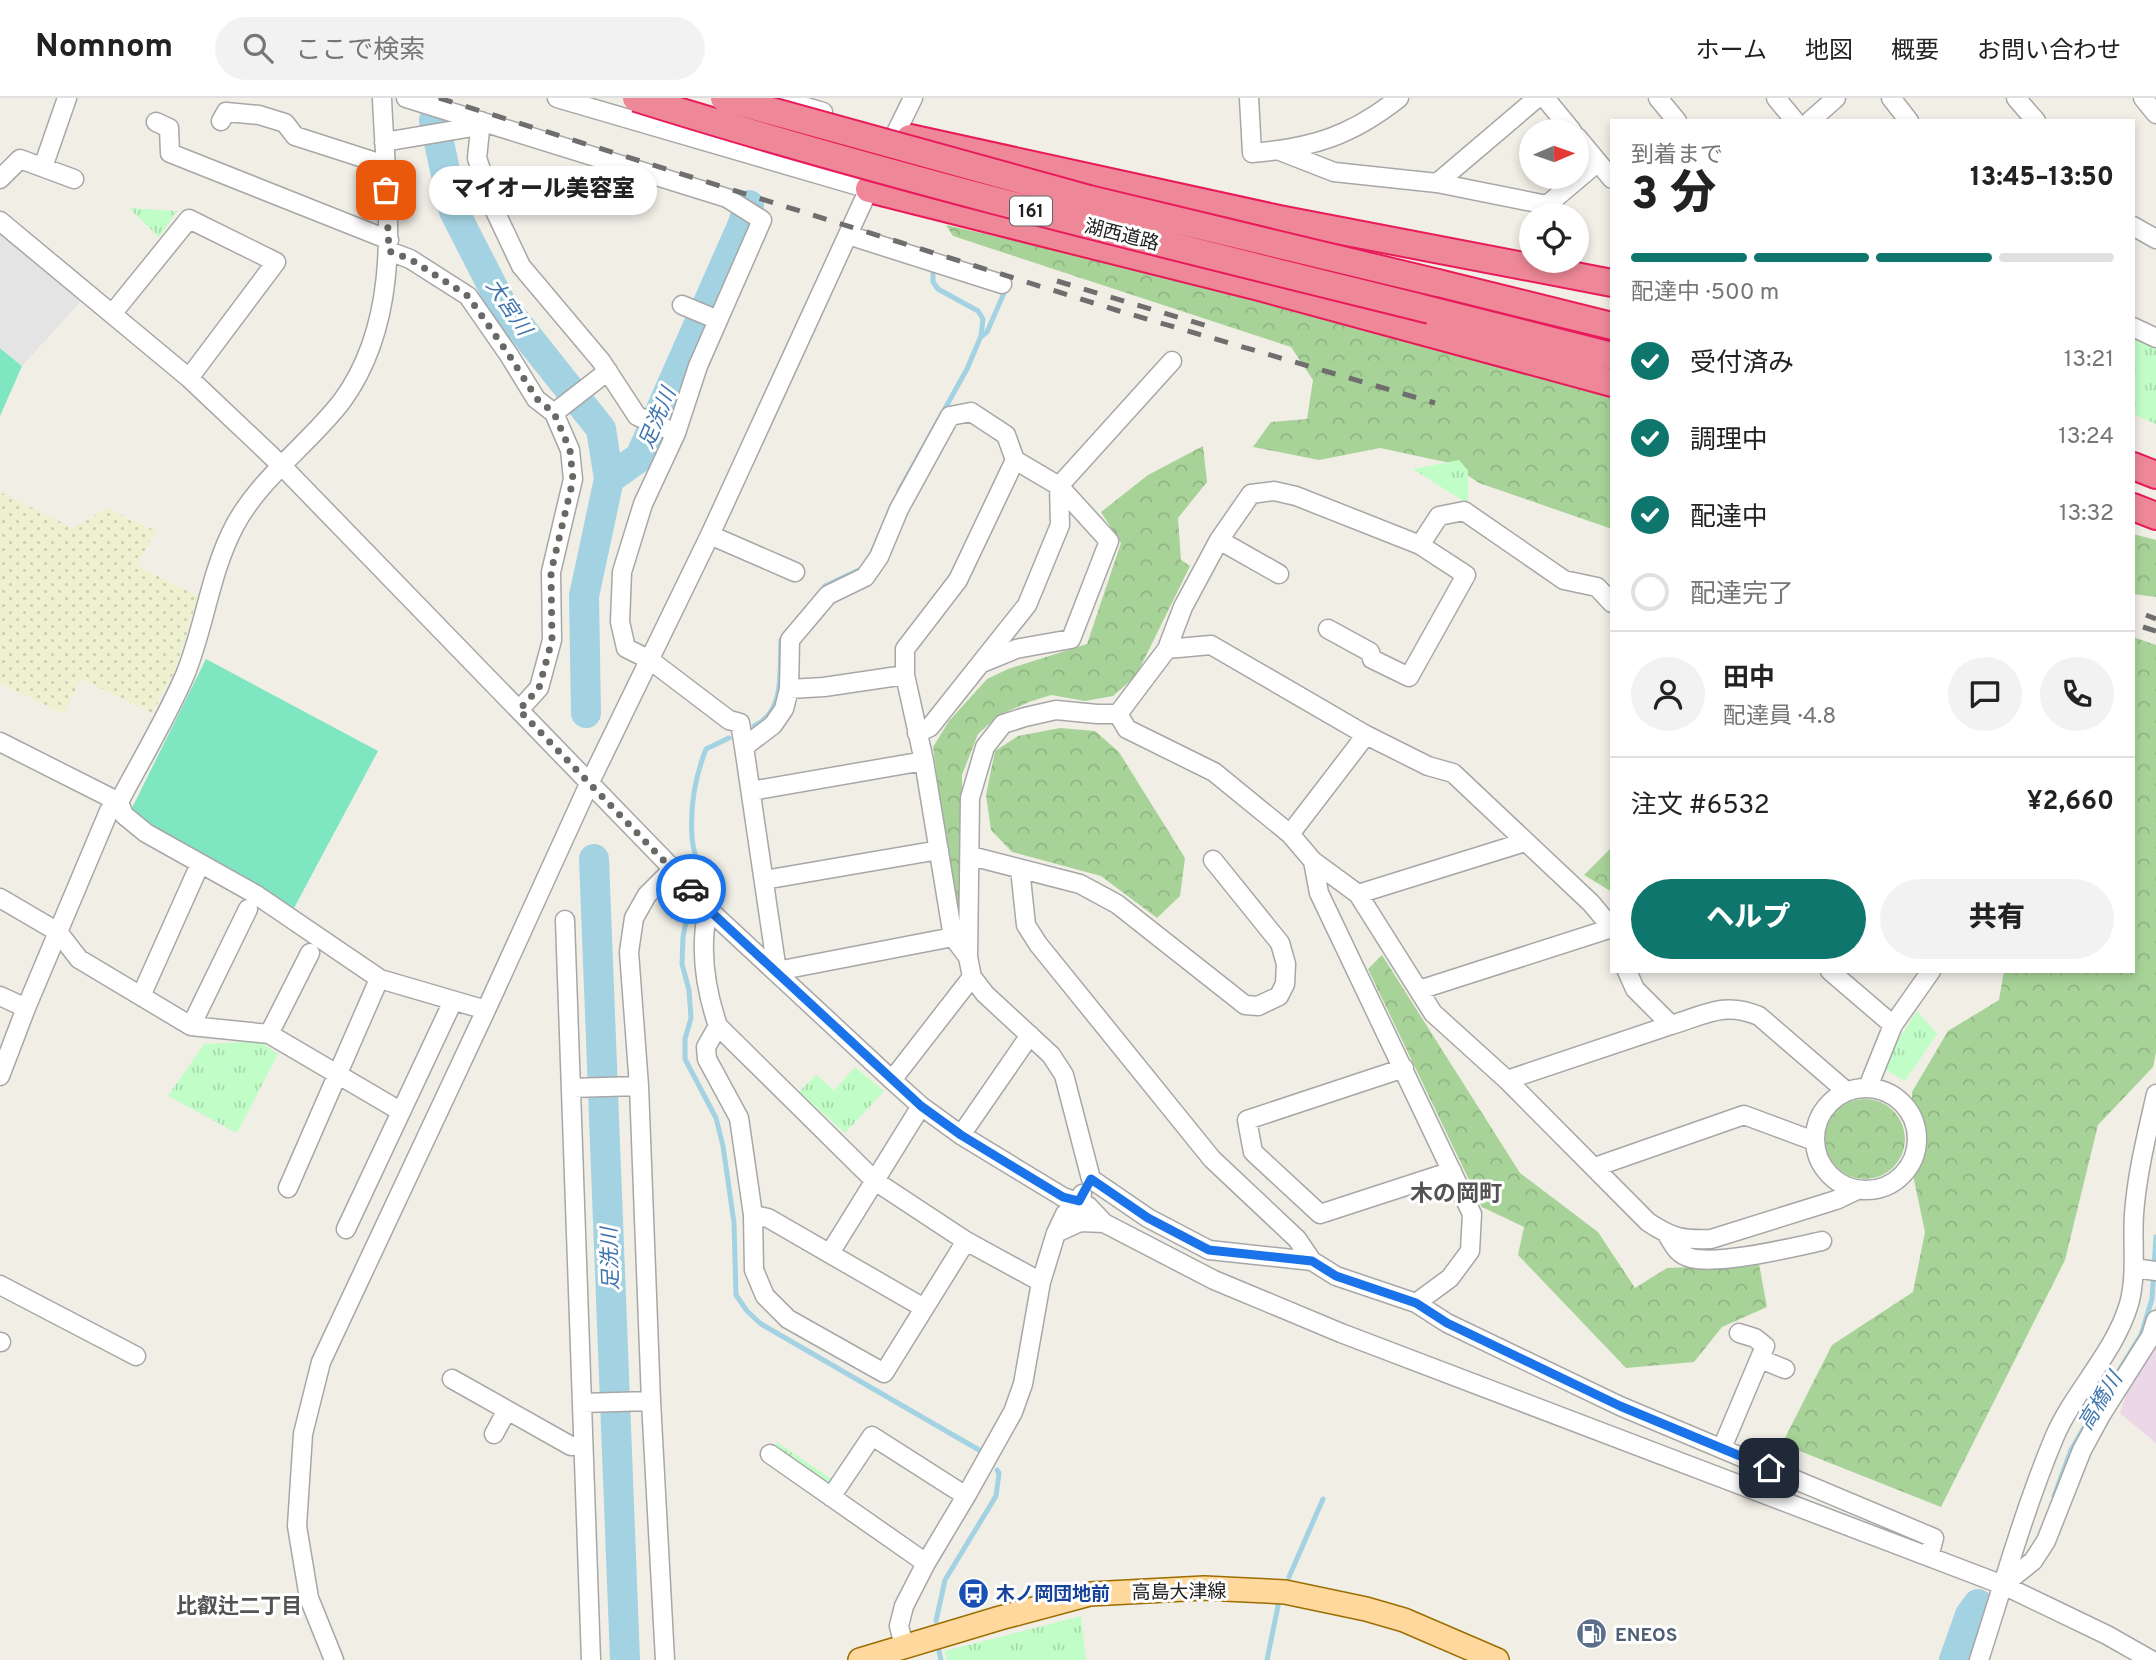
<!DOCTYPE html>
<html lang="ja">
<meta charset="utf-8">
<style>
:root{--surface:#fff;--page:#f2f2f2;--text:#222;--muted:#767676;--line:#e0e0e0;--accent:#0f766e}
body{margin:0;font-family:Overpass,"Noto Sans JP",sans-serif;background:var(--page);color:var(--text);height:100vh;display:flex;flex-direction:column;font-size:26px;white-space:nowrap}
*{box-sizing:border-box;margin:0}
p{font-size:23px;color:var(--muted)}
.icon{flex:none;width:38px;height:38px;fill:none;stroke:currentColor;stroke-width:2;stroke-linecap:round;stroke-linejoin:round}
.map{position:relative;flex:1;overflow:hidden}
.details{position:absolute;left:1610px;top:21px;width:525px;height:854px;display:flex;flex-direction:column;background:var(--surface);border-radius:0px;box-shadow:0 4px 10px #0003}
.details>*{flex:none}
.needle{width:46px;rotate:88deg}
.tools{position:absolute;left:1519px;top:21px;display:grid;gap:14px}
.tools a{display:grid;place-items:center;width:70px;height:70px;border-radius:50%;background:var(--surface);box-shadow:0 4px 10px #0003;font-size:35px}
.pin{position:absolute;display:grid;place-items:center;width:60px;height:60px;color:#fff;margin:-30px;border-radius:14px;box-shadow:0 4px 10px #0006}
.courier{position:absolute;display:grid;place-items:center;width:70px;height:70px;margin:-35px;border:5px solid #1a73e8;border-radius:50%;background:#fff;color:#222;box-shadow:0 2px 9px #0007}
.bubble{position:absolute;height:49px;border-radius:24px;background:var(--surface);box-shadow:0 4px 10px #0003;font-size:23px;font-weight:800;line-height:49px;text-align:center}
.overview em{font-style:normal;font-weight:800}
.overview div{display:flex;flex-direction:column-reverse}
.overview{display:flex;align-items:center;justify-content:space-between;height:119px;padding:0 21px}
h1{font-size:46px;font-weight:800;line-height:52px}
.bar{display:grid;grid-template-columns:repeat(4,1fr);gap:10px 7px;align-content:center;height:84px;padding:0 21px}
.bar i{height:9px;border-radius:5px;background:var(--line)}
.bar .active{background:var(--accent)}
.bar p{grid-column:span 4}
.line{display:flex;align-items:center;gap:18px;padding:0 21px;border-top:2px solid var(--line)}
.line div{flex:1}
.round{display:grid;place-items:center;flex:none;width:74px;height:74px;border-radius:37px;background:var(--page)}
ol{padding:0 21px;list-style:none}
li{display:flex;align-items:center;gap:21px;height:77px}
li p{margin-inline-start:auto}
li .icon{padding:7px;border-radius:50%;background:var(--accent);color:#fff;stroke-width:4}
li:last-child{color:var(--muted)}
li i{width:38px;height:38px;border:4px solid var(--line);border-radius:50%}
.cta{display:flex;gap:14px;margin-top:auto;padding:14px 21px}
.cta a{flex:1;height:80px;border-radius:42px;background:var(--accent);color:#fff;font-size:28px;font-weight:800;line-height:80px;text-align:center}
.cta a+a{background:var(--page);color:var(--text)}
header{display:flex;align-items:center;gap:42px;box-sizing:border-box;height:98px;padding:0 35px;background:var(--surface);border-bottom:2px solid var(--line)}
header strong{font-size:33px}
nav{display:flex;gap:38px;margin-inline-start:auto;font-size:24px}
.search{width:490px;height:63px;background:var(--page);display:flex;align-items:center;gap:18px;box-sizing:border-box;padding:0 24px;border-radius:38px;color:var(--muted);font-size:26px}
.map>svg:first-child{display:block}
.industrial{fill:#ebd7e7}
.farmland{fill:url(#farmland-dots)}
.forest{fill:url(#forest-crowns)}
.park{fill:url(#park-tufts)}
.pitch{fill:#7ee6c1}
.parking{fill:#e4e4e4}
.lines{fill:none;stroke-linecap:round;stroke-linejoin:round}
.stream{stroke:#a3d2e2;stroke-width:5}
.river{stroke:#a3d2e2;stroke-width:30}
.minor-casing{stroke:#a7a7a7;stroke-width:21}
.major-casing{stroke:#9c6d00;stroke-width:26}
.highway-casing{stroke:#e81a5b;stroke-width:30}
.minor{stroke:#fff;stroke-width:18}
.major{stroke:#ffd89d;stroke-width:23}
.highway{stroke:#ee8898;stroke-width:26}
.rail{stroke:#6e6e6e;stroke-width:5;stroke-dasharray:14 14;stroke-linecap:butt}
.highway-bridge-casing{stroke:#e81a5b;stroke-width:30;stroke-linecap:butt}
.highway-bridge{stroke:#ee8898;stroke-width:26}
.done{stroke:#696865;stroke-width:7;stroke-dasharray:0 12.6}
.route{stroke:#1a73e8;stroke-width:9}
.labels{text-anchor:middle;stroke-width:6;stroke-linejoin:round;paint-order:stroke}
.shield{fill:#fff;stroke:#636363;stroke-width:2}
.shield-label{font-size:18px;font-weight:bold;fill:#202020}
.street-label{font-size:19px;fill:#202020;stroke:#fff}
.transit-label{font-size:19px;font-weight:bold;fill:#164399;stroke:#fff;text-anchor:start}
.service-label{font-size:19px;font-weight:bold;fill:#4e5e75;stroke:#fff;text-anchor:start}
.water-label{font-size:21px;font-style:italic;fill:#4176b0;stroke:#fff}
.neighbourhood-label{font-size:21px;font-weight:bold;fill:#535353;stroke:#fff}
.quarter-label{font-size:23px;font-weight:bold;fill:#535353;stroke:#fff}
</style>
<header>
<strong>Nomnom</strong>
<div class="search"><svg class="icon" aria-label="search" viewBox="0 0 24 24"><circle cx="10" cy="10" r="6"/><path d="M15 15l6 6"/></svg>ここで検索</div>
<nav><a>ホーム</a><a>地図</a><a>概要</a><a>お問い合わせ</a></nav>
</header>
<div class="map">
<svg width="2156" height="1562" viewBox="0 0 2156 1562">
<defs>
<pattern id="farmland-dots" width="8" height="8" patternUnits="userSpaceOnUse" patternTransform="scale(1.75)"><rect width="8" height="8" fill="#eef1d0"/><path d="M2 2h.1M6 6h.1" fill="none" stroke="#ccceb2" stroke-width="1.8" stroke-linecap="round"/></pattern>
<pattern id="forest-crowns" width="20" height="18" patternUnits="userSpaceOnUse" patternTransform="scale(1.75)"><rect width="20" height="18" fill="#a8d398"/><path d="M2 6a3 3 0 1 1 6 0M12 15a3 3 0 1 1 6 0" fill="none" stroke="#90b583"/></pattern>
<pattern id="park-tufts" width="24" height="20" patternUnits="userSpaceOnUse" patternTransform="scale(1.75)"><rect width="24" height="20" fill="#c1fdc7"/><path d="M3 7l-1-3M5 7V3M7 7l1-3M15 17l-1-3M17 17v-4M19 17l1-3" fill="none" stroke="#a6d9ab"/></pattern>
</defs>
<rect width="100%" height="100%" fill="#f1eee6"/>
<path class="industrial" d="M 2156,1207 L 2156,1345 L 2120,1315 Z"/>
<path class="farmland" d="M 0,394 L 73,430 L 107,410 L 156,433 L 136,467 L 198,498 L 175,573 L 152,615 L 81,581 L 63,616 L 0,585 Z"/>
<path class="forest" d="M 946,127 L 1258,198 L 1612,294 L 1612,431 L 1479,385 L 1450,365 L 1380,350 L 1319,362 L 1253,349 L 1271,324 L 1307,321 L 1313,282 L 1291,249 L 953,138 Z
M 1203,348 L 1207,384 L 1178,420 L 1181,462 L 1190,468 L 1136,578 L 1113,598 L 1085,603 L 1051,597 L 1029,604 L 999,617 L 978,636 L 962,677 L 962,802 L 954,811 L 933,649 L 949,623 L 987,581 L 1008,571 L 1087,546 L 1121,445 L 1101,414 L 1148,377 Z
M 2133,436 L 2156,442 L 2156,499 L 2133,496 Z
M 2133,539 L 2156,547 L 2156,954 L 2153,969 L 2098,1027 L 2065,1162 L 1941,1409 L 1782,1346 L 1832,1247 L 1913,1194 L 1925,1134 L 1914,1082 L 1912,994 L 1948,933 L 1999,902 L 2004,873 L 2133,873 Z
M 1060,630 L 1095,633 L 1119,654 L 1185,760 L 1180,798 L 1157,820 L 1101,778 L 1012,754 L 991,732 L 986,697 L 995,653 L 1018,638 Z
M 1612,749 L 1612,794 L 1584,777 Z
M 1382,857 L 1520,1075 L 1598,1134 L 1635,1190 L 1667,1170 L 1759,1166 L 1767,1209 L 1722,1229 L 1694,1264 L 1626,1270 L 1518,1157 L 1524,1129 L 1482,1109 L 1368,871 Z
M1825 1041a40 40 0 1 1 80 0a40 40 0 1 1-80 0Z"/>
<path class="park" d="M 129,110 L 177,113 L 159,139 Z
M 2133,235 L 2156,246 L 2156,326 L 2133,316 Z
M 1459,362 L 1468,372 L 1468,406 L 1413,371 Z
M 1917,913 L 1937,936 L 1905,983 L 1881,969 Z
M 259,943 L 278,956 L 237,1035 L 168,998 L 204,946 Z
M 855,969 L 884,993 L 845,1035 L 799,994 L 816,977 L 834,992 Z
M 777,1344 L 836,1384 L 831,1395 L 771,1356 Z
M 1081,1518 L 1086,1562 L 947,1562 L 945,1553 Z"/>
<path class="pitch" d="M 0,250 L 22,268 L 0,318 Z
M 206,561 L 378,653 L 294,810 L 150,731 L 130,714 Z"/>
<path class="parking" d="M 0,135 L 81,203 L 22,268 L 0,250 Z"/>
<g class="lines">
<path class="stream" d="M 982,238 L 987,234 L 1004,195
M 899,393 L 967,271 L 981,238 L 983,221 L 978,213 L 938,191 L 933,184 L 933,174
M 871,457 L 893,405
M 822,492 L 825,488 L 859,472
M 754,628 C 786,613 779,572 781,542 L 785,538
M 696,776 C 699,763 692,750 692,738 C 690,708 695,679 706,651 L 729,640
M 689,810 L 683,839 L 682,866 L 689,892 L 691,920 L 685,941 L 685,961 L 716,1020 L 723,1048 L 734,1125 L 736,1197 L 747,1213 L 761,1226 L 986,1356
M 2101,1301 L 2141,1237 L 2152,1201 L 2156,1139
M 2054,1398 L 2071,1352 L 2096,1309
M 1289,1479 L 1323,1401
M 936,1523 L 945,1482 L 996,1398 L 999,1375 L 997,1372
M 939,1553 L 941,1562
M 1267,1562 L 1279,1503"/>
<path class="river" d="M 434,22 L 454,113 L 501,205 L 601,331 L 609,381
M 586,615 L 584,498 L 609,381 L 640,359 L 742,128 L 749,107
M 594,761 L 625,1562
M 1954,1562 L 1970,1517 L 1978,1506"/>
<defs>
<path id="minor" d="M 406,0 L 727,100 L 762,122 L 698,268 L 676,335 L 643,406 L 622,474 L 620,524 L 626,550 L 650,562 L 729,622 L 740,625 L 744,649
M 557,0 L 869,91
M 776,0 L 823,14
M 1249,0 L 1252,55 C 1312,50 1351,38 1399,0
M 1545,0 L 1572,33
M 1658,0 L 1677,23
M 1776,0 L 1795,23
M 1891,0 L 1909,23
M 2016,0 L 2036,23
M 2143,0 L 2156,16
M 221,23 L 226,14 L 259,17 L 285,25 L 295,38 L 385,67
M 1810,23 L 1836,0
M 156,24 L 169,30 L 170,55 L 389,142
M 1577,39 L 1612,81
M 384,44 L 467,30 L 481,23 L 477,60 L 495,113 L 521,168 L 601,263 L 637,318 L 676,335
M 887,53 L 913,0
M 1280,53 L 1334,74 L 1437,85 L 1547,107 L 1598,64
M 43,69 L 67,0
M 0,81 L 20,61 L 74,81
M 1437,85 L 1537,0
M 0,123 L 189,280 L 282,368 L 673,771 L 708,811 L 892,982 L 921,1008 L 961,1037 L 1063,1099 L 1088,1108 L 1104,1125 L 1214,1182 L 1341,1235 L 2003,1487 L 2107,1537 L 2151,1562
M 2133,128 L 2156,141
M 848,137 L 1002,186
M 389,153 L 410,161 L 468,198 L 509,257 L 536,301 L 554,315 L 570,352 L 573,381 L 551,474 L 552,542 L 539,590 L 519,612
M 682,207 L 718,222
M 112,216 L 189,121 L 276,164 L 189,280
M 2133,229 L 2156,240
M 554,315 L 608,273
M 710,437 L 795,474
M 1219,442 L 1279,476
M 1328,531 L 1370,554 L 1372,561 L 1409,579 L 1466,477 L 1420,447
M 1167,551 L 1211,547 L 1366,637 L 1428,668 L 1453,675 L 1591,805 L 1612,830
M 982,565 L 1016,551 L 1071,541 L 1109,443 L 1059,388 L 1172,263
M 905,577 L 905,551 L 958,482 L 1015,362
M 789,591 L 824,589 L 905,577 L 924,663 L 953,839 L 968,859 L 972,879 L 985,896 L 1051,957 L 1064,977 L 1091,1081 L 1148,1120 L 1209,1152 L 1312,1163
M 1118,616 L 1127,631 L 1214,674 L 1290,736 L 1313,763 L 1358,796 L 1433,915 L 1507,982 L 1648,1124 C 1672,1140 1682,1142 1711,1141 L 1836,1102 L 1857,1092
M 1118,616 L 1167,551 L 1183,509 L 1219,442 L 1251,396 L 1274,393 L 1296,398 L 1420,447 L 1439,418 L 1464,413 L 1564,482 L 1597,489 L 1612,505
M 917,635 L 930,629 L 1027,507 L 1060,427 L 1059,388 L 1015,362 L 1006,337 L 971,314 L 950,318 L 899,411 L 879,459 L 865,479 L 828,497 L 790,542 L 789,591 L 784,611 L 773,627 L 744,649 L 777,873 L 953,839
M 0,644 L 119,704 L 124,717 L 146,735 L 255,796 L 380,881 L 486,912
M 751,693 L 924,663
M 1290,736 L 1366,637
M 971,758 L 1080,786 L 1117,806 L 1245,907 L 1258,908 L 1279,898 L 1285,886 L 1286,866 L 1280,845 L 1213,762
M 1020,771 L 1026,827 L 1038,846 L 1212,1061 L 1297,1141 L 1312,1163 L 1336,1178 L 1416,1205 L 1450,1180 L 1470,1153 L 1472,1116 L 1319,795 L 1313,763
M 764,782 L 939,752
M 1358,796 L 1525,744
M 0,800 L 58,834 L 79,861 L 191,928 L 269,936 L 400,1013
M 708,811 C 699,851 705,890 718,928 L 875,1083 L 966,1143 L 1041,1184
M 565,822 L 591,1562
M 968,859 L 970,700 L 985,649 L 1003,626 L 1025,619 L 1056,612 L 1097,616 L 1118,616
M 1627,873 L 1635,891 L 1671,927 C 1705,917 1724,903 1759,918 L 1846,993
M 1830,873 L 1893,927
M 1419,892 L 1612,830
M 0,898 L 26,910
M 141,898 L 196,775
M 191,928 L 248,811
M 718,928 L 706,949 L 707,961 L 739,1020 L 753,1117 L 754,1172 L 765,1198 L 788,1221 L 884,1275 L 966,1143
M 269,936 L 310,855
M 1404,970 L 1247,1022 L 1253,1054 L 1320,1116 L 1452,1073
M 0,978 L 26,910 L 109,713 L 119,704 C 141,662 166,621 185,577 C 205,528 210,474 235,427 C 261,379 309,346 342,303 C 406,215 386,101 382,0
M 892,982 L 972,879
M 1507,982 L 1671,927
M 1868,989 L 1893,927 L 1931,873
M 571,990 L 639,988
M1815 1041a51 51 0 1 1 102 0a51 51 0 1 1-102 0Z
M 961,1037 L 1030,937
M 1595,1069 L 1744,1017 L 1814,1043
M 288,1090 L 376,888
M 753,1117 L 768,1120 L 924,1210
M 346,1131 L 453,903
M 1056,1135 L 1080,1124 L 1104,1125
M 1668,1138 C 1674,1148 1678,1157 1691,1160 C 1720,1167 1790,1150 1822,1143
M 830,1155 L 921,1008
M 2134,1170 L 2156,1173
M 0,1187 L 136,1258
M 1416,1205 L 1447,1225 L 1620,1308 L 1934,1440 L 1929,1459
M 0,1244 L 1,1244
M 1760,1261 L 1785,1271
M 452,1281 L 571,1348 L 583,1347
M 582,1305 L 651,1303
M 494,1336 L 507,1312
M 1722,1350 L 1765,1248 L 1755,1240 L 1739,1235
M 770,1356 L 926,1465
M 831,1399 L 872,1338 L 966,1398
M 2003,1487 L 2033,1463 L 2046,1443 L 2082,1352 L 2101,1317 L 2151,1238 L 2156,1222
M 904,1548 L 899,1528 L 904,1508 L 926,1465 L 966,1398 L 1013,1314 L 1023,1286 L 1041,1184 L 1056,1135 L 1065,1116 L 1079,1103 L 1082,1096
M 334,1562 L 309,1500 L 297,1428 L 303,1336 L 321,1264 L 486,912 L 589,686 L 710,437 L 873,82
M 665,1562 L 651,1303 L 639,988 L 629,854 L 634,820 L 647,797 L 673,771
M 1979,1562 C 2003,1488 2024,1412 2054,1340 C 2074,1293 2114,1256 2129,1206 C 2137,1177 2132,1145 2134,1116 C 2137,1075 2147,1036 2156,996"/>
<path id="major" d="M 860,1562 L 1000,1520 L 1090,1496 L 1204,1490 L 1285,1494 L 1366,1511 L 1404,1522 L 1497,1562"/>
<path id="highway" d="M 910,40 L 1279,121 L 1612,185
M 869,91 L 1259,189 L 1612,285
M 1438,185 L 1612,228
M 1430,212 L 1612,258
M 2133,368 L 2156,377
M 2133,409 L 2156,418"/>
</defs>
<use href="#minor" class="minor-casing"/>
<use href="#major" class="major-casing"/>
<use href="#highway" class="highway-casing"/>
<use href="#minor" class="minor"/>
<use href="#major" class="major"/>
<use href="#highway" class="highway"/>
<path class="rail" d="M 439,0 L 1116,212 L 1435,305
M 1057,183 L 1214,230
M 2146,517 L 2156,521
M 2143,529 L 2156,533"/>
<defs>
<path id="highway-bridge" d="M 636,0 C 898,82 1164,146 1430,212
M 724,0 L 1089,101 L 1438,185"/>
</defs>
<use href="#highway-bridge" class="highway-bridge-casing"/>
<use href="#highway-bridge" class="highway-bridge"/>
</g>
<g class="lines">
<path class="done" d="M 386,92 L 389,153 L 410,161 L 468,198 L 509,257 L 537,301 L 554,315 L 570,352 L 573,382 L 551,474 L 552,542 L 539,590 L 519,612 L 691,791"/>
<path class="route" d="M 691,791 L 708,811 L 921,1008 L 961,1037 L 1063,1099 L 1079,1103 L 1091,1081 L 1148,1120 L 1209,1152 L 1312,1163 L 1336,1178 L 1416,1205 L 1447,1225 L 1620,1308 L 1769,1370"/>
</g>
<defs>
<symbol id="bus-disc" viewBox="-11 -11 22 22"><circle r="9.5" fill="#1a4fb4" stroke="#fff"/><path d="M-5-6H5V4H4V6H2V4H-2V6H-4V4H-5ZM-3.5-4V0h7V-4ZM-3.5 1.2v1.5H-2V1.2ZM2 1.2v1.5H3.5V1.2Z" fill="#fff"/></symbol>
<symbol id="fuel-disc" viewBox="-11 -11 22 22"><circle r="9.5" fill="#5c6f8a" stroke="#fff"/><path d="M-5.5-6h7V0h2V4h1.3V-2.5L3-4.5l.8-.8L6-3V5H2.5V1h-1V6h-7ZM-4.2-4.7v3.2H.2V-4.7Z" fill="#fff"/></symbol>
</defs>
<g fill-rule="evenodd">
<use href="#bus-disc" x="956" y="1478" width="35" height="35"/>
<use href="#fuel-disc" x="1574" y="1518" width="35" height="35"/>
</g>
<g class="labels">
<rect class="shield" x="1010" y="98.5" width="42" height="29" rx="5"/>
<g class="shield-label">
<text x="1031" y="119">161</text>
</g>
<g class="street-label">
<text transform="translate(1122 136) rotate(14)" y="7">湖西道路</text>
<text transform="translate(1179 1493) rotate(-1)" y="7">高島大津線</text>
</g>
<g class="transit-label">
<text x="996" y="1502">木ノ岡団地前</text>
</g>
<g class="service-label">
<text x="1615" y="1543">ENEOS</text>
</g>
<g class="water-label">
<text transform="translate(509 209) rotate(56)" y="7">大宮川</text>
<text transform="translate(657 320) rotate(-67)" y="7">足洗川</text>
<text transform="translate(610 1161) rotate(-92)" y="7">足洗川</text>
<text transform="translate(2100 1303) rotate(-58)" y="7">高橋川</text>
</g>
<g class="neighbourhood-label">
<text x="239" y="1515">比叡辻二丁目</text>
</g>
<g class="quarter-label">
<text x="1456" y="1103">木の岡町</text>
</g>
</g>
</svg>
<div class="tools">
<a><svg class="needle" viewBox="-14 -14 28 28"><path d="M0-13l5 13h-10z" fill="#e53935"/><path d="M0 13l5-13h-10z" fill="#767676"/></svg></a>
<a><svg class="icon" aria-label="locate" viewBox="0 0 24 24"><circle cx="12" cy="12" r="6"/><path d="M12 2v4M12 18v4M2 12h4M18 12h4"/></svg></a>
</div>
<div class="pin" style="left:386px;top:92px;background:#ea580c"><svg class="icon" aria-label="bag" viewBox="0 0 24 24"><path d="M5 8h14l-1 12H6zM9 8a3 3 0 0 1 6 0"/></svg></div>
<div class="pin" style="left:1769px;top:1370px;background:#1f2937"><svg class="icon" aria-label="home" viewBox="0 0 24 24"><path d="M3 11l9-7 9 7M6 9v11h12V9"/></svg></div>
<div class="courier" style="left:691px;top:791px"><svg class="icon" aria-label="car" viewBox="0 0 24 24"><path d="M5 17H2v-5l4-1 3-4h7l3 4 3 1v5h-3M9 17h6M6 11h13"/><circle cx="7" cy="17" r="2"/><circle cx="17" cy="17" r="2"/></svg></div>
<div class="bubble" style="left:429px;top:68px;width:228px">マイオール美容室</div>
<section class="details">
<div class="overview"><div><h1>3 分</h1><p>到着まで</p></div><em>13:45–13:50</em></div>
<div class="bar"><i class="active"></i><i class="active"></i><i class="active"></i><i></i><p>配達中 · 500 m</p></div>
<ol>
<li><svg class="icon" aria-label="check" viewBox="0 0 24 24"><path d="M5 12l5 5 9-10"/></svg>受付済み<p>13:21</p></li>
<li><svg class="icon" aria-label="check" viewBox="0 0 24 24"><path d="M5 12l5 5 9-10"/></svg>調理中<p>13:24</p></li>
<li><svg class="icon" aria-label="check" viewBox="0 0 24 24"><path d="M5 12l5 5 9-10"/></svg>配達中<p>13:32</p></li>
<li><i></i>配達完了</li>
</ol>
<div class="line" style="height:126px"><a class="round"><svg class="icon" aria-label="person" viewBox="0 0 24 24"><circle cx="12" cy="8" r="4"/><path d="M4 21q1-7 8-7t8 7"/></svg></a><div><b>田中</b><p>配達員 · 4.8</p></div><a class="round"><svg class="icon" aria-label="chat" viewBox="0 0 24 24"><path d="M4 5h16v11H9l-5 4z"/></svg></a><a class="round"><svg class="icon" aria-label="phone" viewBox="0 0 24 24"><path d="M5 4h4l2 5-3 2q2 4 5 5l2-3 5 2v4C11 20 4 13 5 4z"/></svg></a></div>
<div class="line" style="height:91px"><div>注文 #6532</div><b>¥2,660</b></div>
<div class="cta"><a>ヘルプ</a><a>共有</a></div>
</section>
</div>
